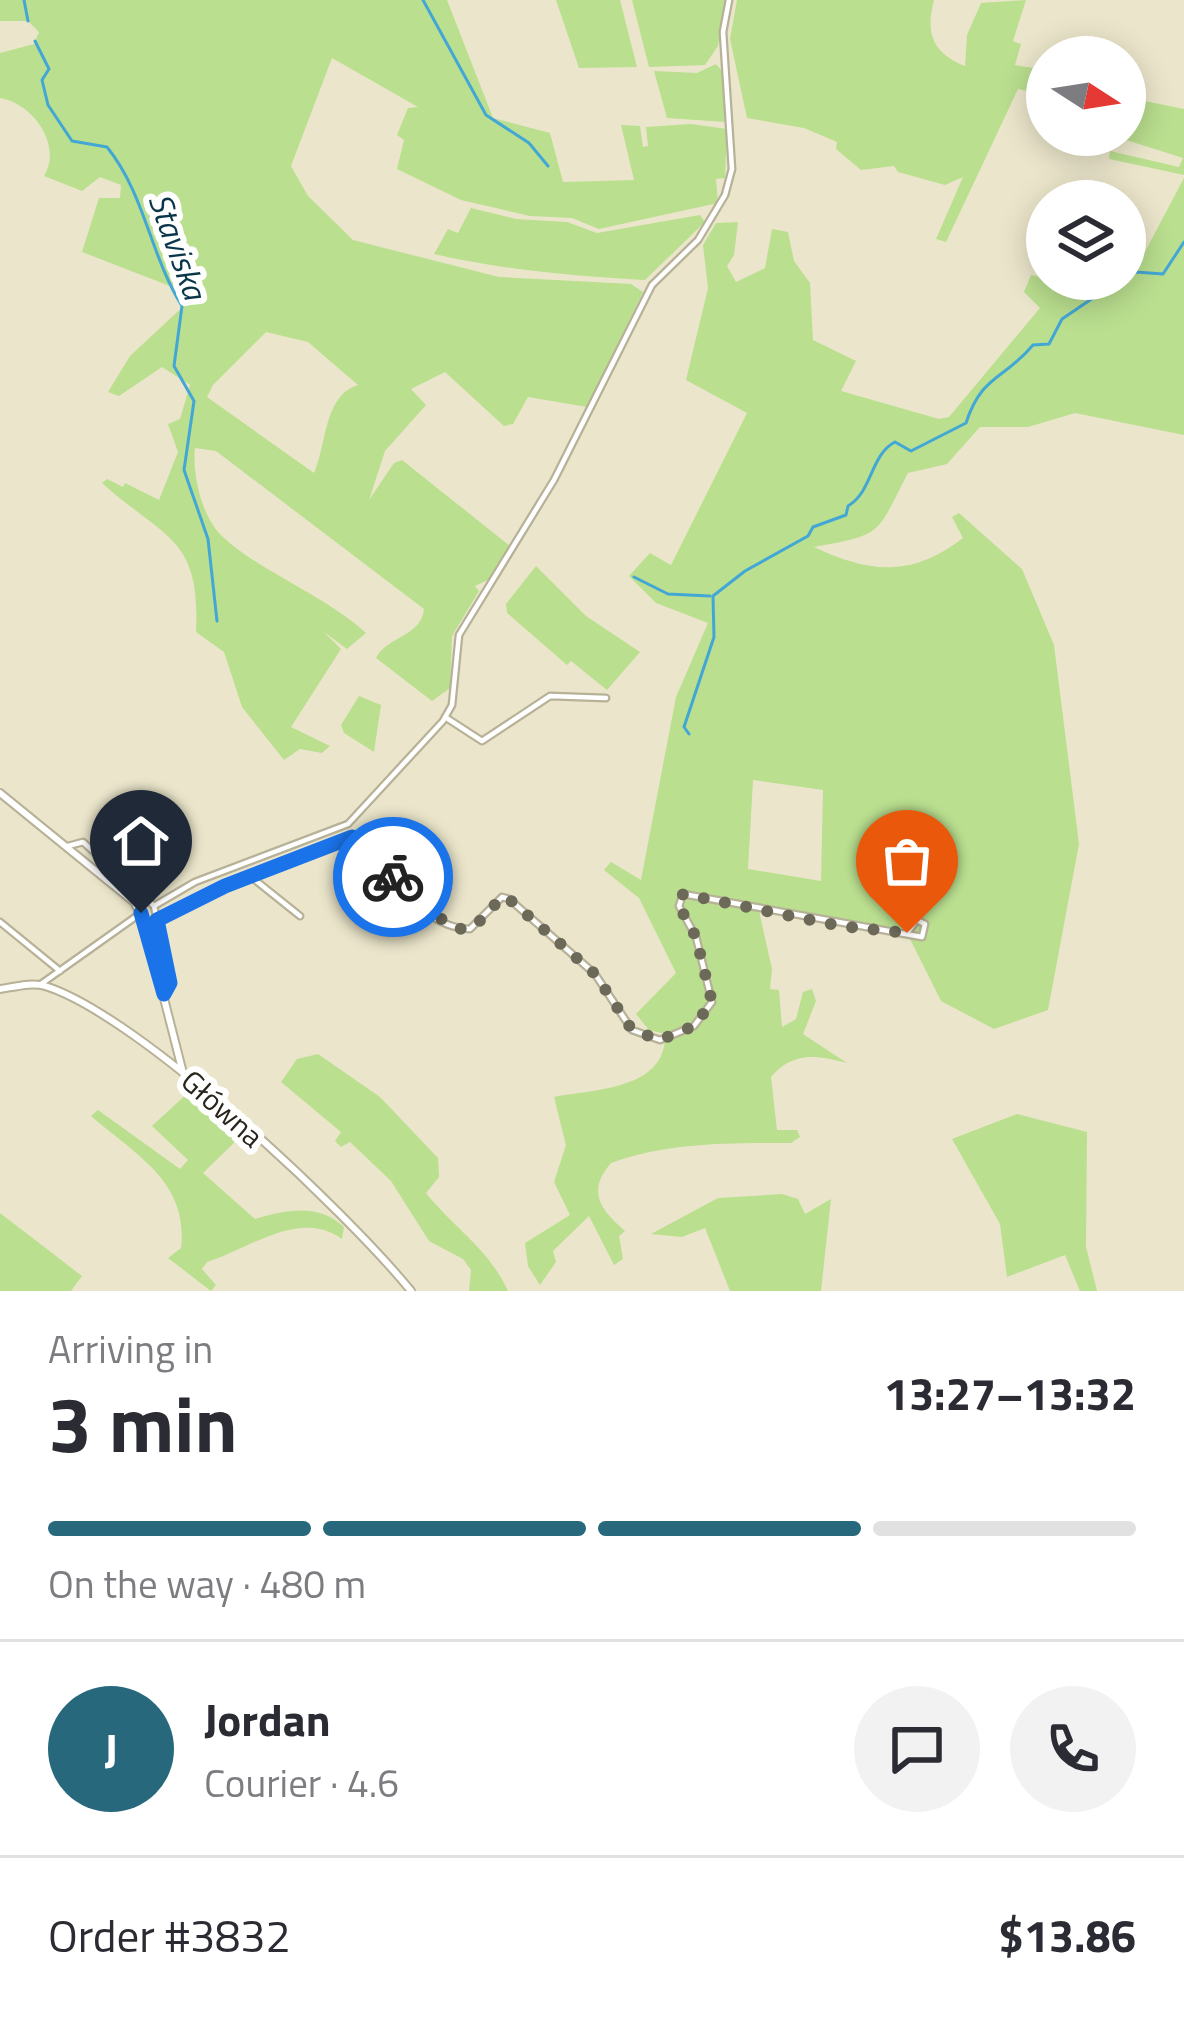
<!DOCTYPE html>
<meta charset="utf-8">
<style>
:root{--surface:#fff;--page:#f2f2f3;--text:#2b2b33;--muted:#7c7c81;--line:#e1e1e2;--accent:#27687c}
body{margin:0;font-family:"Titillium Web",sans-serif;background:var(--page);color:var(--text);height:100vh;display:flex;flex-direction:column;font-size:45px;white-space:nowrap}
*{box-sizing:border-box;margin:0}
p{font-size:39px;color:var(--muted)}
.icon{flex:none;width:66px;height:66px;fill:none;stroke:currentColor;stroke-width:2;stroke-linecap:round;stroke-linejoin:round}
.map{position:relative;height:1291px;overflow:hidden}
.side{display:flex;flex-direction:column;background:var(--surface);flex:1}
.side>*{flex:none}
.needle{width:78px;rotate:102deg}
.controls{position:absolute;left:1026px;top:36px;display:grid;gap:24px}
.controls a{display:grid;place-items:center;width:120px;height:120px;border-radius:50%;background:var(--surface);box-shadow:0 6px 30px #0003;font-size:60px}
.pin{position:absolute;display:grid;place-items:center;width:102px;height:102px;color:#fff;margin:-123px -51px;border-radius:50% 50% 50% 0;rotate:-45deg;box-shadow:0 0 12px #0007}
.pin .icon{rotate:45deg}
.courier{position:absolute;display:grid;place-items:center;width:120px;height:120px;margin:-60px;border:9px solid #1a73e8;border-radius:50%;background:#fff;color:#222;box-shadow:0 3px 15px #0007}
.overview em{font-style:normal;font-weight:700}
.overview div{display:flex;flex-direction:column-reverse}
.overview{display:flex;align-items:center;justify-content:space-between;height:204px;padding:0 48px}
h1{font-size:78px;font-weight:700;line-height:90px}
.bar{display:grid;grid-template-columns:repeat(4,1fr);gap:18px 12px;align-content:center;height:144px;padding:0 48px}
.bar i{height:15px;border-radius:9px;background:var(--line)}
.bar .on{background:var(--accent)}
.bar p{grid-column:span 4}
.line{display:flex;align-items:center;gap:30px;padding:0 48px;border-top:3px solid var(--line)}
.line div{flex:1}
.round{display:grid;place-items:center;flex:none;width:126px;height:126px;border-radius:63px;background:var(--page)}
.map>svg:first-child{display:block}
.green{fill:#badf8f;fill-rule:evenodd}
.lines{fill:none;stroke-linecap:round;stroke-linejoin:round}
.stream{stroke:#43a7d6;stroke-width:3}
.minor-casing{stroke:#b7b198;stroke-width:9}
.tertiary-casing{stroke:#b7b198;stroke-width:10}
.minor{stroke:#fff;stroke-width:4.5}
.tertiary{stroke:#fff;stroke-width:6}
.done{stroke:#6c6959;stroke-width:12;stroke-dasharray:0 21.6}
.route{stroke:#1a73e8;stroke-width:15}
.labels{text-anchor:middle;stroke-width:12;stroke-linejoin:round;paint-order:stroke}
.street-label{font-size:30px;fill:#28261c;stroke:#fff}
.water-label{font-size:33px;font-style:italic;fill:#093649;stroke:#fff}
</style>
<div class="map">
<svg width="1184" height="1291" viewBox="0 0 1184 1291">
<rect width="100%" height="100%" fill="#ebe6cb"/>
<path class="green" d="M 0,0 L 447,0 L 493,118 L 550,133 L 563,182 L 634,180 L 621,125 L 640,126 L 643,147 L 648,146 L 646,127 L 691,124 L 727,129 L 725,178 L 716,179 L 718,203 L 599,229 L 572,218 L 530,216 L 461,200 L 397,169 L 404,140 L 397,135 L 408,108 L 418,107 L 332,58 L 291,166 L 308,196 L 353,240 L 499,277 L 631,284 L 643,292 L 587,407 L 528,397 L 513,424 L 504,426 L 445,372 L 411,389 L 426,405 L 385,451 L 369,500 L 394,463 L 402,460 L 510,546 L 490,579 L 475,586 L 479,591 L 452,636 L 450,688 L 432,701 L 376,658 C 387,636 421,637 424,609 L 216,451 L 195,448 C 192,475 202,518 223,537 C 259,571 323,594 366,633 L 347,649 L 324,632 L 341,649 L 291,727 L 330,746 L 322,753 L 300,749 L 284,760 L 242,707 L 224,652 L 196,632 C 201,536 164,539 102,483 L 107,479 L 123,487 L 125,483 L 159,500 L 178,452 L 168,424 L 180,419 L 190,385 L 162,367 L 119,396 L 108,392 L 130,356 L 188,302 L 175,288 L 82,252 L 99,198 L 120,198 L 121,185 L 100,177 L 82,191 L 44,176 C 63,146 33,103 0,98 L 0,53 L 34,44 L 39,32 L 28,21 L 0,21 ZM 266,332 L 308,342 L 358,385 C 324,395 327,443 314,473 L 207,397 L 213,385 Z
M 556,0 L 620,0 L 637,67 L 579,68 Z
M 632,0 L 726,0 L 718,46 L 705,65 L 649,67 Z
M 737,0 L 934,0 C 925,34 933,53 965,66 L 967,35 L 981,3 L 1026,0 L 1013,41 L 1021,44 L 1015,65 L 1047,70 L 1047,95 L 1018,89 L 946,242 L 936,239 L 963,177 L 945,185 L 898,172 L 894,166 L 861,170 L 836,149 L 837,142 L 804,128 L 747,118 L 730,39 Z
M 716,64 L 725,74 L 726,122 L 667,118 L 654,71 L 697,73 Z
M 1125,97 L 1184,109 L 1184,175 L 1109,159 L 1110,151 L 1179,167 L 1183,158 L 1120,138 L 1125,135 Z
M 1184,178 L 1184,435 L 1075,413 L 1028,427 L 980,427 L 947,464 L 908,473 C 875,537 883,534 814,547 C 869,573 911,578 963,538 L 952,517 L 959,513 L 1022,569 L 1054,645 L 1079,844 L 1048,1010 L 994,1029 L 941,1001 L 906,931 L 759,911 L 772,969 L 770,989 L 779,990 L 782,1027 L 796,1019 L 803,992 L 812,989 L 816,1001 L 803,1034 L 847,1063 C 817,1055 793,1051 771,1077 L 777,1130 L 797,1130 L 800,1137 L 791,1143 C 730,1143 669,1142 611,1163 C 586,1192 601,1210 625,1231 L 619,1236 L 623,1259 L 614,1265 L 589,1216 L 553,1251 L 556,1262 L 540,1285 L 528,1266 L 525,1243 L 570,1215 L 554,1182 L 566,1145 L 554,1097 C 594,1089 667,1090 665,1034 L 649,1030 L 636,1014 L 676,973 L 639,898 L 604,870 L 611,862 L 641,880 L 676,697 L 708,623 L 656,603 L 629,576 L 650,553 L 671,565 L 747,413 L 686,380 L 708,288 L 703,245 L 716,223 L 738,222 L 734,255 L 727,266 L 736,282 L 765,268 L 772,229 L 788,232 L 794,261 L 810,283 L 813,340 L 856,361 L 841,391 L 939,419 L 949,417 L 1040,308 L 1024,292 L 1031,275 L 1071,283 L 1125,279 L 1125,265 L 1138,265 ZM 753,780 L 823,790 L 821,881 L 748,869 Z
M 471,208 L 516,219 L 567,222 L 597,233 L 700,215 L 705,222 L 645,280 C 572,276 504,270 434,254 L 448,229 L 458,233 Z
M 536,566 L 586,616 L 640,652 L 607,690 L 571,661 L 567,665 L 507,613 L 506,604 Z
M 359,696 L 381,705 L 374,752 L 344,733 L 341,725 Z
M 318,1054 L 380,1097 L 438,1158 L 439,1177 L 426,1193 C 454,1228 489,1249 508,1291 L 469,1291 L 471,1270 L 463,1259 L 429,1241 L 391,1181 L 350,1142 L 341,1147 L 335,1141 L 341,1132 L 281,1082 L 297,1059 Z
M 191,1090 L 241,1136 L 203,1173 L 255,1219 C 286,1210 318,1203 344,1227 L 342,1239 C 300,1208 249,1249 207,1262 L 202,1269 L 216,1285 L 211,1291 L 168,1258 L 181,1248 C 189,1182 136,1155 91,1116 L 98,1110 L 180,1169 L 188,1160 L 152,1126 Z
M 1017,1114 L 1087,1132 L 1086,1247 L 1097,1291 L 1080,1291 L 1065,1255 L 1007,1277 L 1000,1224 L 952,1139 Z
M 782,1194 L 798,1199 L 805,1214 L 831,1199 L 821,1291 L 730,1291 L 705,1228 L 682,1237 L 651,1234 L 718,1198 Z
M 0,1213 L 82,1276 L 71,1291 L 0,1291 Z"/>
<g class="lines">
<path class="stream" d="M 24,0 L 28,21
M 423,0 L 486,115 L 529,143 L 548,166
M 35,41 L 49,69 L 42,80 L 48,105 L 72,141 L 107,147 C 145,194 150,255 182,306 L 174,366 L 194,401 L 184,470 L 208,539 L 217,621
M 1125,277 L 1136,272 L 1163,274 L 1184,242
M 634,577 L 668,594 L 710,596
M 689,734 L 684,727 L 714,637 L 713,596 L 745,571 L 808,536 L 813,527 L 846,515 L 848,506 C 873,491 870,455 895,442 L 911,451 L 966,423 C 982,374 1004,380 1033,345 L 1049,344 L 1062,319 L 1121,279"/>
<defs>
<path id="minor" d="M 445,717 L 482,741 L 550,696 L 606,698
M 68,846 L 83,842 L 154,906 L 170,983 L 164,994
M 250,876 L 300,916
M 154,906 L 195,882 L 348,824 L 443,721 L 452,705 L 459,635 L 554,480 L 652,285 L 698,240 L 725,195 L 732,169 L 723,32 L 729,0
M 157,920 L 225,886 L 352,837 C 390,865 417,928 470,929 L 502,897 L 509,899 L 595,974 L 632,1030 L 660,1040 L 694,1026 L 712,1002 L 696,937 L 679,906 L 683,894 L 922,937 L 925,924 L 917,920 L 907,933
M 0,922 L 60,971
M 41,984 L 141,913"/>
<path id="tertiary" d="M 0,793 L 134,902 L 144,920 L 183,1073
M 0,989 C 14,987 32,982 45,986 C 139,1015 347,1212 411,1291"/>
</defs>
<use href="#minor" class="minor-casing"/>
<use href="#tertiary" class="tertiary-casing"/>
<use href="#minor" class="minor"/>
<use href="#tertiary" class="tertiary"/>
</g>
<g class="lines">
<path class="done" d="M 393,877 L 426,911 L 461,929 L 476,925 L 502,897 L 509,899 L 595,974 L 632,1030 L 660,1040 L 694,1026 L 712,1002 L 696,937 L 679,906 L 683,894 L 840,926 L 907,933"/>
<path class="route" d="M 141,913 L 164,994 L 170,983 L 157,920 L 225,886 L 352,837 L 393,877"/>
</g>
<g class="labels">
<g class="street-label">
<text transform="translate(222 1109) rotate(42)" y="10">Główna</text>
</g>
<g class="water-label">
<text transform="translate(178 246) rotate(70)" y="12">Staviska</text>
</g>
</g>
</svg>
<div class="controls">
<a><svg class="needle" viewBox="-14 -14 28 28"><path d="M0-13l5 13h-10z" fill="#e53935"/><path d="M0 13l5-13h-10z" fill="#7c7c81"/></svg></a>
<a><svg class="icon" aria-label="layers" viewBox="0 0 24 24"><path d="M12 4l9 5-9 5-9-5zM3 14l9 5 9-5"/></svg></a>
</div>
<div class="pin" style="left:907px;top:933px;background:#ea580c"><svg class="icon" aria-label="bag" viewBox="0 0 24 24"><path d="M5 8h14l-1 12H6zM9 8a3 3 0 0 1 6 0"/></svg></div>
<div class="pin" style="left:141px;top:913px;background:#1f2937"><svg class="icon" aria-label="home" viewBox="0 0 24 24"><path d="M3 11l9-7 9 7M6 9v11h12V9"/></svg></div>
<div class="courier" style="left:393px;top:877px"><svg class="icon" aria-label="bike" viewBox="0 0 24 24"><circle cx="6" cy="16" r="4"/><circle cx="18" cy="16" r="4"/><path d="M6 16l4-8h5l3 8M10 8l3 8H6M13 5h3"/></svg></div>
</div>
<section class="side">
<div class="overview"><div><h1>3 min</h1><p>Arriving in</p></div><em>13:27–13:32</em></div>
<div class="bar"><i class="on"></i><i class="on"></i><i class="on"></i><i></i><p>On the way · 480 m</p></div>
<div class="line" style="height:216px"><b class="round" style="background:var(--accent);color:#fff">J</b><div><b>Jordan</b><p>Courier · 4.6</p></div><a class="round"><svg class="icon" aria-label="chat" viewBox="0 0 24 24"><path d="M4 5h16v11H9l-5 4z"/></svg></a><a class="round"><svg class="icon" aria-label="phone" viewBox="0 0 24 24"><path d="M5 4h4l2 5-3 2q2 4 5 5l2-3 5 2v4C11 20 4 13 5 4z"/></svg></a></div>
<div class="line" style="height:156px"><div>Order #3832</div><b>$13.86</b></div>
</section>
